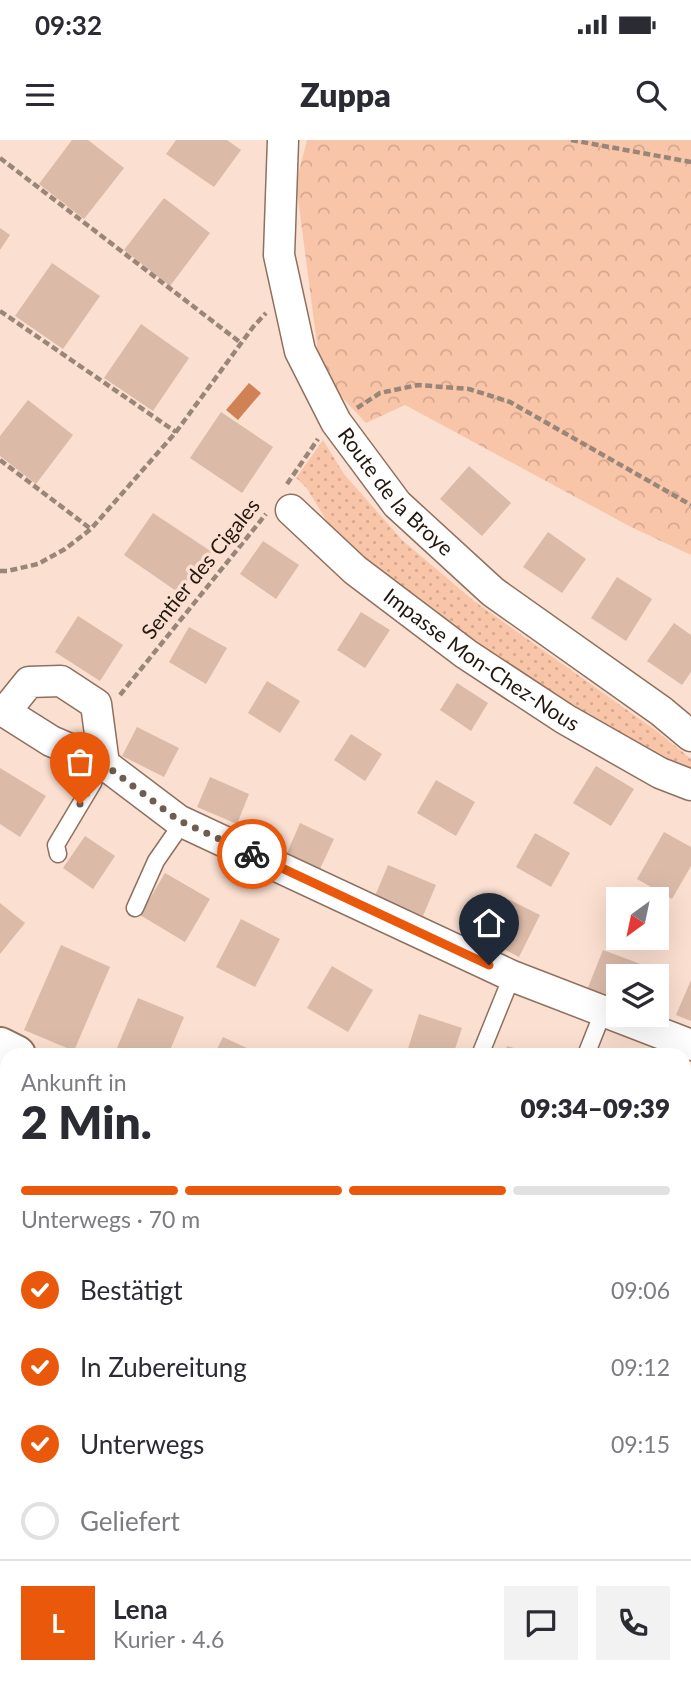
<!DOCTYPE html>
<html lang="de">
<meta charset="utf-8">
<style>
:root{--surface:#fff;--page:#f2f2f3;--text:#2b2b33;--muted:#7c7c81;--line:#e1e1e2;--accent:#ea580c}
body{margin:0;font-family:Lato,sans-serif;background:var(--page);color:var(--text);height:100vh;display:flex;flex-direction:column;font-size:26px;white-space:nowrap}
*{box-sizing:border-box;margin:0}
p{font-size:23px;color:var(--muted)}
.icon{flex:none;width:38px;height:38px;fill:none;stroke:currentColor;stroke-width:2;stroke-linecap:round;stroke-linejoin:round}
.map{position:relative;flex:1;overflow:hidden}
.details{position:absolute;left:0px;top:908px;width:691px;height:653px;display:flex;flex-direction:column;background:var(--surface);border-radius:21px 21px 0 0;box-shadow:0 7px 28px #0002}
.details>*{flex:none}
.needle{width:46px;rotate:213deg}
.fabs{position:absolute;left:606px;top:747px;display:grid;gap:14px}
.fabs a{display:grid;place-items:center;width:63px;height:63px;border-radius:0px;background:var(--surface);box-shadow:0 7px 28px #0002;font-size:35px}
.pin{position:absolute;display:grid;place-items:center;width:60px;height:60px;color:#fff;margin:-72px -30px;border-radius:50% 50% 50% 0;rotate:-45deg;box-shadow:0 0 7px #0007}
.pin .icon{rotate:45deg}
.courier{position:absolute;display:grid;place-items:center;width:70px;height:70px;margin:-35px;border:5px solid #ea580c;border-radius:50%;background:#fff;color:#222;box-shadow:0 2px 9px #0007}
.overview em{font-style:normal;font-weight:800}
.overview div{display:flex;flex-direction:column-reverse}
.overview{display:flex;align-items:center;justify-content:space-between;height:119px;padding:0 21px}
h1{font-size:46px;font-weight:800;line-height:52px}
.bar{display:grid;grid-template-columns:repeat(4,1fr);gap:10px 7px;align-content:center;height:84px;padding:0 21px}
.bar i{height:9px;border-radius:5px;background:var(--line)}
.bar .active{background:var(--accent)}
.bar p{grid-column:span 4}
.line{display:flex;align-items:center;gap:18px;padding:0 21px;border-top:2px solid var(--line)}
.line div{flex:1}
.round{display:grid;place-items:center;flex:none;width:74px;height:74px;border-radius:0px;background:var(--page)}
ol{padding:0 21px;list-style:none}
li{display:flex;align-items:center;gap:21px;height:77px}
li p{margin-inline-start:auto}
li .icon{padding:7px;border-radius:50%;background:var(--accent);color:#fff;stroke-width:4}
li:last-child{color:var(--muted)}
li i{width:38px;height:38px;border:4px solid var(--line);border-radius:50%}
.status{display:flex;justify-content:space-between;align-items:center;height:49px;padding:0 35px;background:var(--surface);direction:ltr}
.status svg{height:19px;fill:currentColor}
header{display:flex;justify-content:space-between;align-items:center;height:91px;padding:0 21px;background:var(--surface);font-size:32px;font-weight:800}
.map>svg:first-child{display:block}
.grass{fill:url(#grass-dots)}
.park{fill:url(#park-crowns)}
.water{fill:#d08254}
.building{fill:#dbbaa8}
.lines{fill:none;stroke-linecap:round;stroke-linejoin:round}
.service-casing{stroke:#8e705f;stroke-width:19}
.minor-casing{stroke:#8e705f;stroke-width:33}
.tertiary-casing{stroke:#8e705f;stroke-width:42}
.primary-casing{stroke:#8e705f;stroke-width:42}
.path{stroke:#9a8579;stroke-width:4.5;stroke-dasharray:7 3.5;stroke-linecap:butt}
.service{stroke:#fff;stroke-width:16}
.minor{stroke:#fff;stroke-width:30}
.tertiary{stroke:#fff;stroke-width:38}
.primary{stroke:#fff;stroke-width:38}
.done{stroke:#6f5d53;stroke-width:7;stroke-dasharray:0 12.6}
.route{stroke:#ea580c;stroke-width:9}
.labels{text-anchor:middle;stroke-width:7;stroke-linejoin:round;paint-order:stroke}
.street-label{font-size:21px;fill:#231710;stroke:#fbdfd0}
</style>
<div class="status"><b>09:32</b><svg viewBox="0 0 49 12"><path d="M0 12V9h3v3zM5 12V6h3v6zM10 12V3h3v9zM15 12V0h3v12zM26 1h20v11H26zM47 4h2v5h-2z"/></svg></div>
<header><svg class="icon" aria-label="menu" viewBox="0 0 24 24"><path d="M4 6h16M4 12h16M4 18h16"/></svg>Zuppa<svg class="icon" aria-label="search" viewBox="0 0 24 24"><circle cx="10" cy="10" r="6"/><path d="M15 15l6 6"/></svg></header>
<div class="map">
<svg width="691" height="1560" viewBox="0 0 691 1560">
<defs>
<pattern id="grass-dots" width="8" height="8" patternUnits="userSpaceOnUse" patternTransform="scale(1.75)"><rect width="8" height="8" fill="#f9c5a8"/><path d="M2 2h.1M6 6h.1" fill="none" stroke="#d5a890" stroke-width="1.8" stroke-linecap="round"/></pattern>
<pattern id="park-crowns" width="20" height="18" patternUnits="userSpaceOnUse" patternTransform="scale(1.75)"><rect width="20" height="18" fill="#f9c5a8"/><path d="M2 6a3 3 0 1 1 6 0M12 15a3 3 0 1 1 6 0" fill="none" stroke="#d5a890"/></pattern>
</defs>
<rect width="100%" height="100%" fill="#fbdfd0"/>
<path class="grass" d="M 323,300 L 344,334 L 402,400 L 474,461 L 658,592 L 691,619 L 691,636 L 470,507 L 334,393 L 306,347 L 296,338 Z"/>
<path class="park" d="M 307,0 L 691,0 L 691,415 L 631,387 L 405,265 L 366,283 L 321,235 L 296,43 Z
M 684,1330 L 691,1332 L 691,1560 L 444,1560 L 439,1554 L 684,1554 Z"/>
<path class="water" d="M 249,243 L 261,253 L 238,280 L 226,270 Z"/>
<path class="building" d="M 72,0 L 88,0 L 124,28 L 84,79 L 39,44 Z
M 176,0 L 227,0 L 241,10 L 214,47 L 166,14 Z
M 164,58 L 210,93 L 170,146 L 124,110 Z
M 0,88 L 10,95 L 0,110 Z
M 52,123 L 100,156 L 63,209 L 15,176 Z
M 141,184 L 189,218 L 153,271 L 104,238 Z
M 28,260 L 73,295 L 36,344 L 0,316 L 0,296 Z
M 221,272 L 273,307 L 242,353 L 190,318 Z
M 469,326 L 511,363 L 482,396 L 440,359 Z
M 153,373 L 212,412 L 182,455 L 124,415 Z
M 548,392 L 586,419 L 562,453 L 523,427 Z
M 263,401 L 299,425 L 276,459 L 240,434 Z
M 617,437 L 652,459 L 626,501 L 591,478 Z
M 361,472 L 390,490 L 365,528 L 337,510 Z
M 78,476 L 123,505 L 100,541 L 55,512 Z
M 674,483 L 691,495 L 691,532 L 682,545 L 647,521 Z
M 189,487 L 227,508 L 206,544 L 169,522 Z
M 267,541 L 300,561 L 280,593 L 248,573 Z
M 457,543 L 488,563 L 471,591 L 440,570 Z
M 137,587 L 179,608 L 164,637 L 122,616 Z
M 351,594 L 382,614 L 365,641 L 334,620 Z
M 596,626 L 634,649 L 611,686 L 573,663 Z
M 0,628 L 46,656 L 20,697 L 0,684 Z
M 210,637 L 249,654 L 237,684 L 197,667 Z
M 436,640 L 475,662 L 456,696 L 417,673 Z
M 300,683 L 334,699 L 320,729 L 287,713 Z
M 664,692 L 691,707 L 691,726 L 672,759 L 637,739 Z
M 535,693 L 570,713 L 551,747 L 516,727 Z
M 85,696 L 115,716 L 93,749 L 63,728 Z
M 388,725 L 436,745 L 423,776 L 375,756 Z
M 165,733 L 210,759 L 185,802 L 140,775 Z
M 508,759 L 540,775 L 519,817 L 488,801 Z
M 0,763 L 25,783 L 0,814 Z
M 241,779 L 280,799 L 255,847 L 216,827 Z
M 61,805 L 110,827 L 74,911 L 24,890 Z
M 603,810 L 646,826 L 642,836 L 618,836 L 618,862 L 587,850 Z
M 332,826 L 373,850 L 348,892 L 307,868 Z
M 691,840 L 691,881 L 676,875 Z
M 138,858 L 184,877 L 168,915 L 114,915 Z
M 419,874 L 462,888 L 453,915 L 406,915 Z
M 223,897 L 262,915 L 214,915 Z
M 507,906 L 537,915 L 504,915 Z
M 684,992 L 691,994 L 691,1033 L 684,1031 Z
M 684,1100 L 691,1102 L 691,1168 L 688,1177 L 684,1176 Z
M 0,1129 L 7,1137 L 0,1155 Z
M 691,1268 L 691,1294 L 684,1292 L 684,1286 Z
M 4,1456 L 7,1458 L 7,1523 L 0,1519 L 0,1461 Z
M 0,1539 L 7,1544 L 7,1554 L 19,1554 L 17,1557 L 22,1560 L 0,1560 Z
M 107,1554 L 131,1554 L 127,1560 L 116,1560 Z
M 181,1554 L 227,1554 L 236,1560 L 177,1560 Z"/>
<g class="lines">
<defs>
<path id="service" d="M 58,714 L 56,705 L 93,643 L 99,622
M 135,768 L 156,721 L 183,682
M 480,915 L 512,836
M 586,915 L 603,872
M 0,1219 L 7,1224
M 0,1532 L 7,1536"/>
<g id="minor">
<path id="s1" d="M 283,0 L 279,115 L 300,211 L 336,282 L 397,364 L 493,452 L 661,571 L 691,596"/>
<path id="s2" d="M 291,370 L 355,430 L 466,514 L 565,579 L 660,633 L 691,645"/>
<path d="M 104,624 L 96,564 L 61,541 L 29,542 L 5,572 L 51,601 L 104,624 L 178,680 L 512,836 L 691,905"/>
<path d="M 0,1312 L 7,1294"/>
<path d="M 0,1370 L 7,1375"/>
</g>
<path id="tertiary" d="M 0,907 L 16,915
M 684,1210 L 691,1212"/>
<path id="primary" d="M 0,1029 L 7,1041
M 398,1554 L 403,1560"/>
</defs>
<use href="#service" class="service-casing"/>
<use href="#minor" class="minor-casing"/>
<use href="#tertiary" class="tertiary-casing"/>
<use href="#primary" class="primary-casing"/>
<path class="path" d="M 571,0 L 691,22
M 0,18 L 241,203
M 0,171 L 176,292
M 357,268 L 380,253 L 418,245 L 469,249 L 510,262 L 691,365
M 0,320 L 91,389
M 287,344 L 318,299
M 0,431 L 7,431 L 38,424 L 65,409 L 91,389 L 176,292 L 253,187 L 266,173
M 120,555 L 266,374
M 0,954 L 7,961
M 0,969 L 1,966 L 7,962
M 2,987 L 2,998"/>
<use href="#service" class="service"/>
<use href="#minor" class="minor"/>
<use href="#tertiary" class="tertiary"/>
<use href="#primary" class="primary"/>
</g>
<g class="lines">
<path class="done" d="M 80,664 L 93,643 L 99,622 L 104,624 L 178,680 L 252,714"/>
<path class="route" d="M 252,714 L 489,825"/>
</g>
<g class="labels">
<g class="street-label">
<text dy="7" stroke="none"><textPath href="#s1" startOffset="385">Route de la Broye</textPath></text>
<text transform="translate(201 429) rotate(-51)" y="7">Sentier des Cigales</text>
<text dy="7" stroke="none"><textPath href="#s2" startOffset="243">Impasse Mon-Chez-Nous</textPath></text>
</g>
</g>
</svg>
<div class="fabs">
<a><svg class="needle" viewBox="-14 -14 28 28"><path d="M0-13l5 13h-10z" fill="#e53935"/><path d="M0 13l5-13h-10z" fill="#7c7c81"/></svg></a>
<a><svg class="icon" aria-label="layers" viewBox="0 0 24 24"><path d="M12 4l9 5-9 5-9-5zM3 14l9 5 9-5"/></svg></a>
</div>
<div class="pin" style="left:80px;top:664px;background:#ea580c"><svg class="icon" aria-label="bag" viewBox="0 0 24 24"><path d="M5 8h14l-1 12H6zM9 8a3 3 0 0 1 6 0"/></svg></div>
<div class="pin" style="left:489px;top:825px;background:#1f2937"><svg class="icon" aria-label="home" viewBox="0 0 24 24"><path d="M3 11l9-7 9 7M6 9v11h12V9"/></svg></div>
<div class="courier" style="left:252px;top:714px"><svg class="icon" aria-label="bike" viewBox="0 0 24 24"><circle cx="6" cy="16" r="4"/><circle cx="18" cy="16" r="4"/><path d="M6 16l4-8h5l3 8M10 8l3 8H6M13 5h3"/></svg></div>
<section class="details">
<div class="overview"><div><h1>2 Min.</h1><p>Ankunft in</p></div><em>09:34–09:39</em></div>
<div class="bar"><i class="active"></i><i class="active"></i><i class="active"></i><i></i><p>Unterwegs · 70 m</p></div>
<ol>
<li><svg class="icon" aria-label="check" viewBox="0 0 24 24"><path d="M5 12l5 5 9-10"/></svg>Bestätigt<p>09:06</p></li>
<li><svg class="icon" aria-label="check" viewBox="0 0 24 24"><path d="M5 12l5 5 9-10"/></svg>In Zubereitung<p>09:12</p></li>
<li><svg class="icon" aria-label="check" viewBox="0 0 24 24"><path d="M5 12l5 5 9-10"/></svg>Unterwegs<p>09:15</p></li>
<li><i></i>Geliefert</li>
</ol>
<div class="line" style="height:126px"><b class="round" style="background:var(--accent);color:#fff">L</b><div><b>Lena</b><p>Kurier · 4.6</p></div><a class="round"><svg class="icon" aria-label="chat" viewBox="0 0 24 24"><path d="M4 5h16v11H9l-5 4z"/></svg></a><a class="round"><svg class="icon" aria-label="phone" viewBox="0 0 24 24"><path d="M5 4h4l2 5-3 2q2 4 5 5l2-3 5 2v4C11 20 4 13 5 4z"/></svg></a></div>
</section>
</div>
